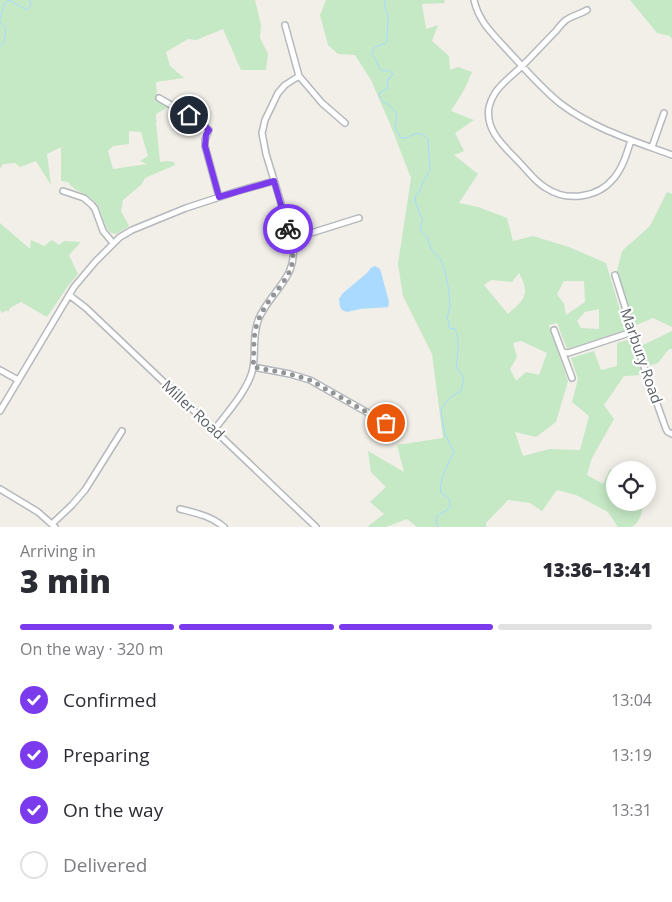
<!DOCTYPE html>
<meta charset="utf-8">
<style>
:root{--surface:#fff;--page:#f2f2f3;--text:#2b2b33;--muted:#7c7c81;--line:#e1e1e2;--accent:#7c3aed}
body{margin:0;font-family:"Open Sans",sans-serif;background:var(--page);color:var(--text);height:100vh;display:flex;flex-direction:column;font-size:19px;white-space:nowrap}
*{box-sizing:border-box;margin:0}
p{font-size:16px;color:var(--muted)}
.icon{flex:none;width:28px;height:28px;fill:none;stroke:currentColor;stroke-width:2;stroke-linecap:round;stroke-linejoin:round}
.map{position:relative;height:527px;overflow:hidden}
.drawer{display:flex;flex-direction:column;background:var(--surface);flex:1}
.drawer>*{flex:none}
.tools{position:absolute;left:606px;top:461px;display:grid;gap:10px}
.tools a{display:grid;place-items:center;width:50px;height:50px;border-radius:50%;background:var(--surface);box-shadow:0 2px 12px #0003;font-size:25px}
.pin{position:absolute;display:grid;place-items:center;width:42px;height:42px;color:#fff;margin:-21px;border:2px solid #fff;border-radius:50%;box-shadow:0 1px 5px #0007}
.courier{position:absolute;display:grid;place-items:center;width:50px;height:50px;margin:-25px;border:4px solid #7c3aed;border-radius:50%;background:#fff;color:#222;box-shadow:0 1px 6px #0007}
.headline em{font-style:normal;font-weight:800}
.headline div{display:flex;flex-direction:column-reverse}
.headline{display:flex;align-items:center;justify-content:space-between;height:85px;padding:0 20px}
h1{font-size:32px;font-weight:800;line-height:38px}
.bar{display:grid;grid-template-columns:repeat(4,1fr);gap:8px 5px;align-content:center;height:60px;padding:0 20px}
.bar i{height:6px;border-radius:4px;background:var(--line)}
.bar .on{background:var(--accent)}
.bar p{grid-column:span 4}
ol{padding:0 20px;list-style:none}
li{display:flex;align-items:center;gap:15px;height:55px}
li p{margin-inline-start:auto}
li .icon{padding:5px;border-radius:50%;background:var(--accent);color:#fff;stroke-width:4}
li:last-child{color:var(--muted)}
li i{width:28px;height:28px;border:2px solid var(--line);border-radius:50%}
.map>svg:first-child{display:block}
.green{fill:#c5e8c5;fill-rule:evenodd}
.water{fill:#aadaff}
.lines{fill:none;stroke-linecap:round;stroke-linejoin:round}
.stream{stroke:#aadaff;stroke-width:1}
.minor-casing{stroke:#b5b8bc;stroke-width:8}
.minor{stroke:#fff;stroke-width:5}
.done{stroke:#929495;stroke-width:5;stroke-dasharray:0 9}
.route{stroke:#7c3aed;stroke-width:6}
.labels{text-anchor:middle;stroke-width:4.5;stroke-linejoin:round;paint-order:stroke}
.street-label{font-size:15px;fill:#5f6368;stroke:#fff}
</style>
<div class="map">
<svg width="672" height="527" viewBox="0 0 672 527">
<rect width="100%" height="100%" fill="#f1efe8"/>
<path class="green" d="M 0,0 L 255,0 L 261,25 L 260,38 L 268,54 L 266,70 L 241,70 L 223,29 L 196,40 L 188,39 L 166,52 L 170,66 L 184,78 L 156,82 L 157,95 L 170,106 L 156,114 L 156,120 L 157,120 L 156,122 L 160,162 L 166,161 L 174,162 L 175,165 L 145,178 L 142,184 L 123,200 L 121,211 L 129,226 L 116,234 L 111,233 C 101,224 104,211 94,201 C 86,192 75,193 68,182 L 61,181 L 61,147 L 47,154 L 51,185 L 36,161 L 20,167 L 15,163 L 3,164 L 0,169 ZM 129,131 L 141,132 L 148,156 L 140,161 L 147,164 L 113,169 L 108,151 L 113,146 L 129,144 Z
M 326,0 L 444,0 L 445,3 L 422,4 L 426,29 L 438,25 L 432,41 L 449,56 L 450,70 L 458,67 L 472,72 L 464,90 L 451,111 L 474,120 L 455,133 L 464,151 L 454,155 L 478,174 L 459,203 L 478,207 L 507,218 L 513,241 L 533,236 L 569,247 L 606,263 L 626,330 L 567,349 L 557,323 L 549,325 L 568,381 L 556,422 L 536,437 L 515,432 L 523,456 L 550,449 L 580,450 L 589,416 L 572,402 L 578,379 L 571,358 L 594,351 L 601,370 L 617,366 L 617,343 L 630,339 L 643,375 L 624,376 L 604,405 L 614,419 L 592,458 L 587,475 L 603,484 L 610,469 L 615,471 L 615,502 L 642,503 C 644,510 639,525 631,527 C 627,527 622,527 618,527 L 608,512 L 576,495 L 557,490 L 542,511 L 530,503 L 508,500 L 486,523 L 486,527 L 417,527 L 407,519 L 386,527 L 367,527 L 384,514 L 370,502 L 386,487 L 371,472 L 368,451 L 404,472 L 397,445 L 443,438 L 432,354 L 403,296 L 398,264 L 411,178 L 390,124 L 371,80 L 355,55 L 338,54 L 328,45 L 320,15 ZM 519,273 C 531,295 524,300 508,314 L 484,285 L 491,280 L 512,282 ZM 564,281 L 584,281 L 585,302 L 566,315 L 564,304 L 557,294 ZM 599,309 L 599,329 L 581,328 L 577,321 L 585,312 ZM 521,341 L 547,353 L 539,375 L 526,372 L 516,381 L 510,369 L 517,357 L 513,343 Z
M 630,0 L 672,0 L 672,39 L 670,36 L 657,33 Z
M 667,192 L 672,194 L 672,327 L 653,318 L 634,326 L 617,271 L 622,251 L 650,226 Z
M 0,223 L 30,249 L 31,240 L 44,246 L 52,240 L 59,245 L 64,241 L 81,242 L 69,255 L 78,274 L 68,286 L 47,317 L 21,302 L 10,308 L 8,312 L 7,310 L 2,313 L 0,310 Z
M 672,331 L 672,349 L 669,349 L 658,363 L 648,366 L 641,346 Z"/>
<path class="water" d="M 375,266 L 380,269 L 381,272 L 389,302 L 388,307 L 360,309 L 347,312 L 342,310 L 340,307 L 339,299 L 342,294 L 367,273 L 371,268 Z"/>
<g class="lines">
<path class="stream" d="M 385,0 L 385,9 L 388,14 L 387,41 L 386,43 C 382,45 373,46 372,52 C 371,56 375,57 376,60 C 381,71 376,70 390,71 L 393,74 L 391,77 L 387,80 L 388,88 L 379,93 C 380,103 383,100 389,105 C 392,107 395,112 397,115 L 395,128 L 401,138 L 406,138 C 414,134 420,130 428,139 L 430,170 L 423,182 L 420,190 L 416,195 L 415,198 L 416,204 L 423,221 L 420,227 L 421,231 L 427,237 L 431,249 L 441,260 L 445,272 L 449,291 L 450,307 L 447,318 L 449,322 L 449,328 L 455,329 C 460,341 458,355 456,367 L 464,378 L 461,391 C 452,395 445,401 441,411 L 445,434 L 454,452 C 449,463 438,480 441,493 C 448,497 451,499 450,507 L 447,510 L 437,516 L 436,520 L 438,527
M 0,20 L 4,4 L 9,0 L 27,10 L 31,5 L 30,0
M 0,22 L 6,29 L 4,43 L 0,46"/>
<defs>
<path id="minor" d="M 474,0 C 479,23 495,36 510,53 C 526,70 542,89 561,104 C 594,129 634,141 672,155
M 587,10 C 580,14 572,16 566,20 C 562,23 559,27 556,31 C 546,41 537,51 527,61 C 517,72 503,81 495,93 C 492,98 490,103 489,107 C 485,131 504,146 519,162 C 527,170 535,182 546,188 C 567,202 598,198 614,178 C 623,167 627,153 631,140
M 285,25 L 299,76 L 322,103 L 345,123
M 159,98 L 202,123 L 209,130 L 205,140 L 205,146 L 219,197
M 652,147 L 664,113
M 63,191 L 84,198 L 92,205 L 95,209 L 103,231 L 113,243
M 292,239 L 359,218
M 615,275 L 645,370 L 666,429 L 668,432 L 672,434
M 69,295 L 86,308 L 316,527
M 554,330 L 572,378
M 563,352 L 568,353 L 632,332
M 253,367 L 290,374 L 310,380 L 386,423
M 0,370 L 18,380
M 0,411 L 74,287 L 95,262 L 120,237 L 132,230 L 186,208 L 238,191 L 274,181
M 214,430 C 227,413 249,389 253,368 C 256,351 252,335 259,318 C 273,288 300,277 292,239 L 266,154 L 262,133 L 265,120 L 278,93 L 285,85 L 299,76
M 0,489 L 38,512 L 55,527
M 180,509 C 196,513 211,516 224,527
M 52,524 L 72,505 L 85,490 L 122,431"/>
</defs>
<use href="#minor" class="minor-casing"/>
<use href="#minor" class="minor"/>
</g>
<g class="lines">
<path class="done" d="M 288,229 C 305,279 274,282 258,321 C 252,336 255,351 253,367 L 290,374 L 310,380 L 386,423"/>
<path class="route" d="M 189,115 L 202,123 L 209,130 L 206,135 L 205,146 L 219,197 L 274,181 L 288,229"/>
</g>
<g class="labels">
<g class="street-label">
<text transform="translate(641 356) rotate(71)" y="5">Marbury Road</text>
<text transform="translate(193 410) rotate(43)" y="5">Miller Road</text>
</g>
</g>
</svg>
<div class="tools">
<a><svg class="icon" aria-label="locate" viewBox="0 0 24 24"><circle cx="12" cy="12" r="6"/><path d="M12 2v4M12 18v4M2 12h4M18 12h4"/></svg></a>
</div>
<div class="pin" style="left:386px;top:423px;background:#ea580c"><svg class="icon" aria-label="bag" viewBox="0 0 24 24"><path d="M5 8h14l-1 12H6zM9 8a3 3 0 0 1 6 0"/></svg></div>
<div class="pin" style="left:189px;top:115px;background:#1f2937"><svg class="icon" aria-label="home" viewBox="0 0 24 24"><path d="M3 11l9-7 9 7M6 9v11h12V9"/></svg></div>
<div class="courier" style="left:288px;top:229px"><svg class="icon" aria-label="bike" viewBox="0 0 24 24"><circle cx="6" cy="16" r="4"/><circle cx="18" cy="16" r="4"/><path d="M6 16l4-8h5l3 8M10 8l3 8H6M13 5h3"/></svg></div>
</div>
<section class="drawer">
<div class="headline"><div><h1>3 min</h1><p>Arriving in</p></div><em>13:36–13:41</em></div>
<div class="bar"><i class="on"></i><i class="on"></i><i class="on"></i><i></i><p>On the way · 320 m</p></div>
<ol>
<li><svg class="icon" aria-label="check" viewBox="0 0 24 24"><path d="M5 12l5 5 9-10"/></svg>Confirmed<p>13:04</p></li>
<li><svg class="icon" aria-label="check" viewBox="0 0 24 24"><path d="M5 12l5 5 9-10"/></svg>Preparing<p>13:19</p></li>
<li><svg class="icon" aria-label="check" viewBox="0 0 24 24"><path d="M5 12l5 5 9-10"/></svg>On the way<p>13:31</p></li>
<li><i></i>Delivered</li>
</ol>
</section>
